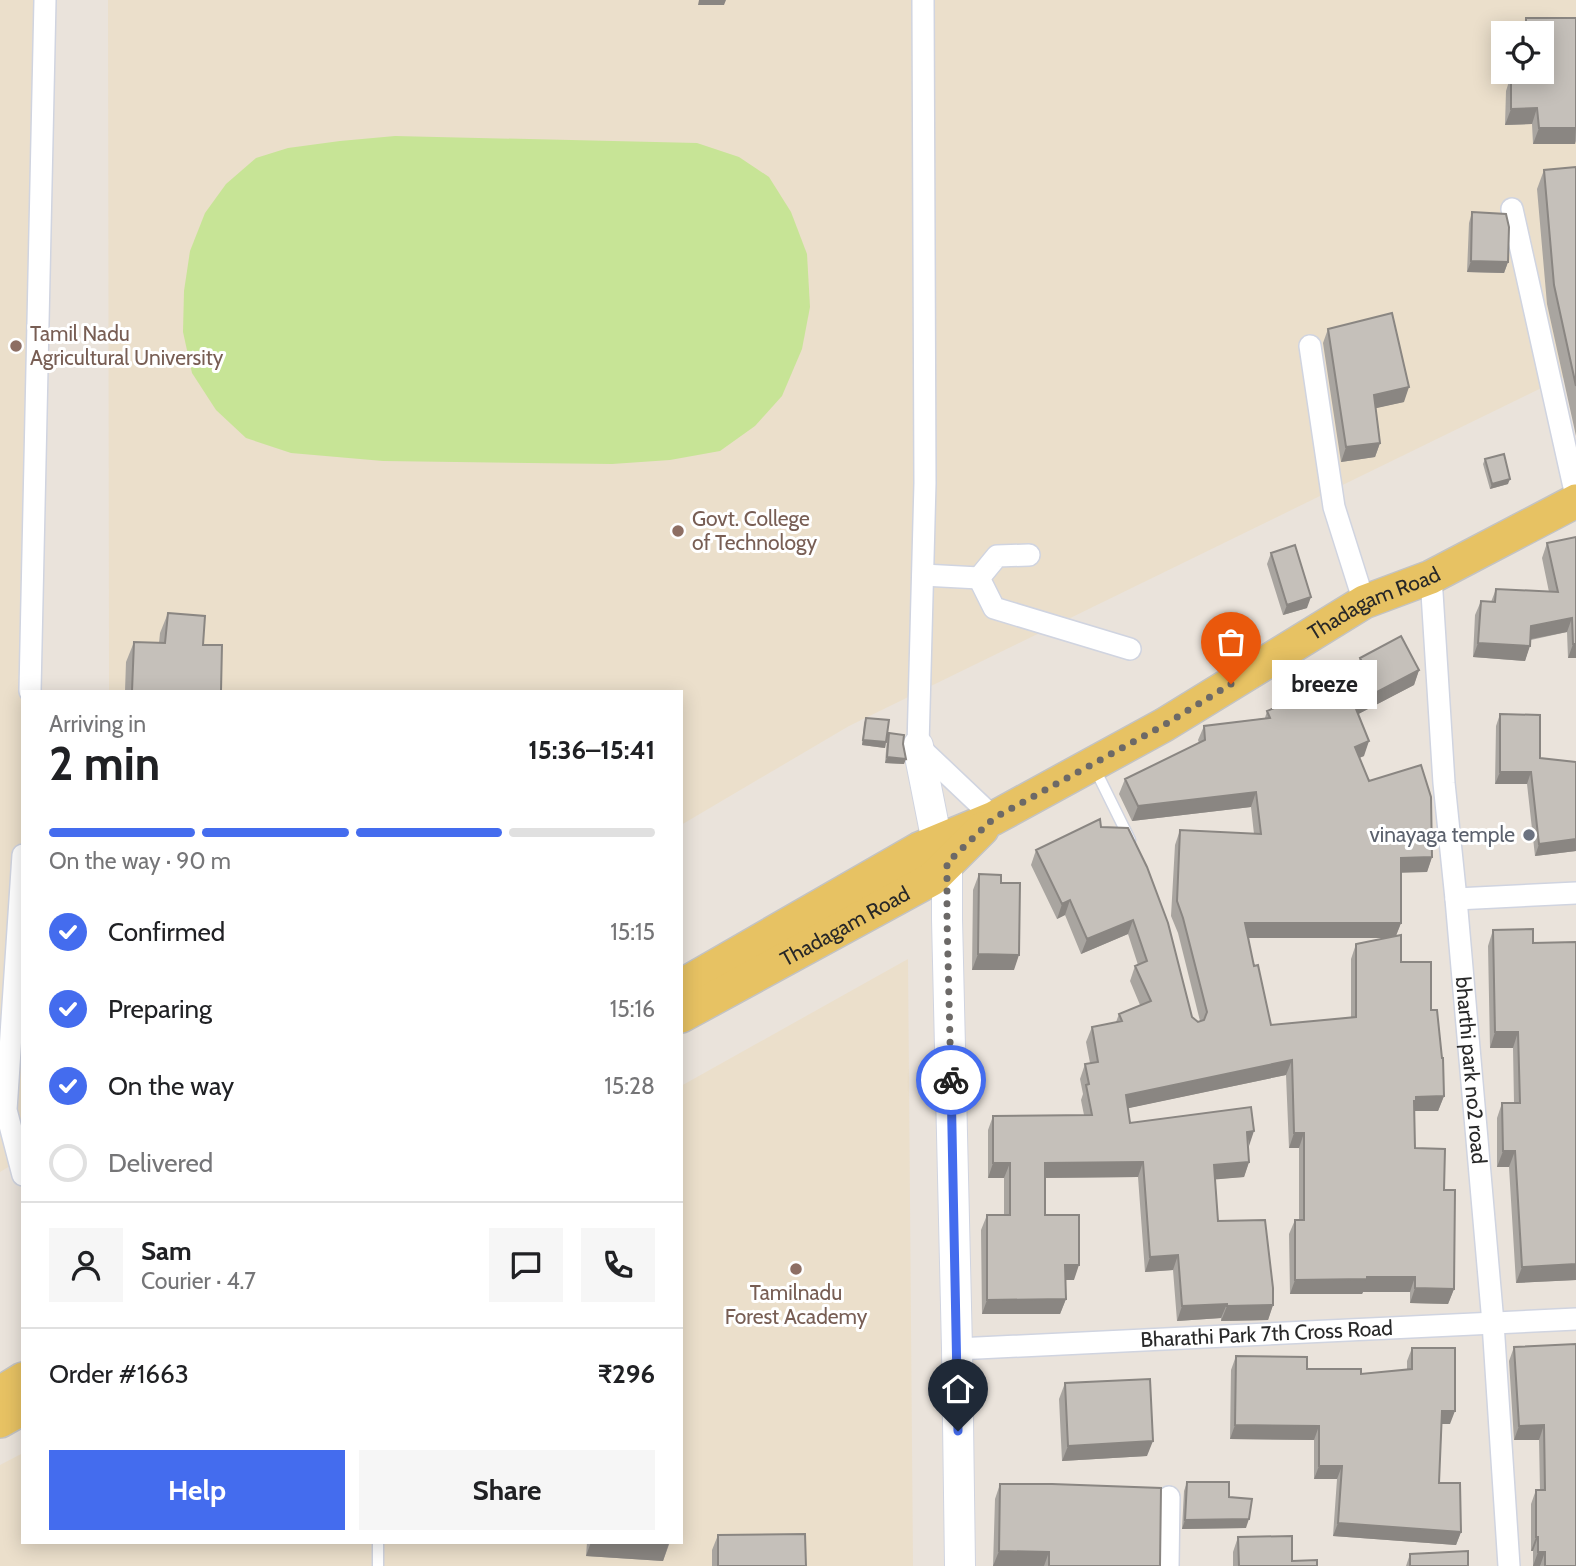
<!DOCTYPE html>
<meta charset="utf-8">
<style>
:root{--surface:#fff;--page:#f6f6f6;--text:#202124;--muted:#757577;--line:#e0e0e0;--accent:#446cee}
body{margin:0;font-family:Cabin,sans-serif;background:var(--page);color:var(--text);height:100vh;display:flex;flex-direction:column;font-size:26px;white-space:nowrap}
*{box-sizing:border-box;margin:0}
p{font-size:23px;color:var(--muted)}
.icon{flex:none;width:38px;height:38px;fill:none;stroke:currentColor;stroke-width:2;stroke-linecap:round;stroke-linejoin:round}
.map{position:relative;flex:1;overflow:hidden}
.panel{position:absolute;left:21px;top:690px;width:662px;height:854px;display:flex;flex-direction:column;background:var(--surface);border-radius:0px;box-shadow:0 4px 18px #0003}
.panel>*{flex:none}
.buttons{position:absolute;left:1491px;top:21px;display:grid;gap:14px}
.buttons a{display:grid;place-items:center;width:63px;height:63px;border-radius:0px;background:var(--surface);box-shadow:0 4px 18px #0003;font-size:35px}
.pin{position:absolute;display:grid;place-items:center;width:60px;height:60px;color:#fff;margin:-72px -30px;border-radius:50% 50% 50% 0;rotate:-45deg;box-shadow:0 0 7px #0007}
.pin .icon{rotate:45deg}
.courier{position:absolute;display:grid;place-items:center;width:70px;height:70px;margin:-35px;border:5px solid #446cee;border-radius:50%;background:#fff;color:#222;box-shadow:0 2px 9px #0007}
.bubble{position:absolute;height:49px;border-radius:0px;background:var(--surface);box-shadow:0 4px 18px #0003;font-size:23px;font-weight:800;line-height:49px;text-align:center}
.overview em{font-style:normal;font-weight:800}
.overview div{display:flex;flex-direction:column-reverse}
.overview{display:flex;align-items:center;justify-content:space-between;height:119px;padding:0 28px}
h1{font-size:46px;font-weight:800;line-height:52px}
.bar{display:grid;grid-template-columns:repeat(4,1fr);gap:10px 7px;align-content:center;height:84px;padding:0 28px}
.bar i{height:9px;border-radius:5px;background:var(--line)}
.bar .active{background:var(--accent)}
.bar p{grid-column:span 4}
.line{display:flex;align-items:center;gap:18px;padding:0 28px;border-top:2px solid var(--line)}
.line div{flex:1}
.round{display:grid;place-items:center;flex:none;width:74px;height:74px;border-radius:0px;background:var(--page)}
ol{padding:0 28px;list-style:none}
li{display:flex;align-items:center;gap:21px;height:77px}
li p{margin-inline-start:auto}
li .icon{padding:7px;border-radius:50%;background:var(--accent);color:#fff;stroke-width:4}
li:last-child{color:var(--muted)}
li i{width:38px;height:38px;border:4px solid var(--line);border-radius:50%}
.action{display:flex;gap:14px;margin-top:auto;padding:14px 28px}
.action a{flex:1;height:80px;border-radius:0px;background:var(--accent);color:#fff;font-size:28px;font-weight:800;line-height:80px;text-align:center}
.action a+a{background:var(--page);color:var(--text)}
.map>svg:first-child{display:block}
.education{fill:#ebdfcb;fill-rule:evenodd}
.pitch{fill:#c7e496}
.lines{fill:none;stroke-linecap:round;stroke-linejoin:round}
.lane-casing{stroke:#d0d4e0;stroke-width:13}
.street-casing{stroke:#d0d4e0;stroke-width:24}
.secondary-casing{stroke:#d0d4e0;stroke-width:32}
.primary-casing{stroke:#c3c3c3;stroke-width:36}
.lane{stroke:#fff;stroke-width:10}
.street{stroke:#fff;stroke-width:21}
.secondary{stroke:#fff;stroke-width:30}
.primary{stroke:#e7c263;stroke-width:33}
.wall{fill:#a9a5a0;fill-rule:evenodd}
.shaded-wall{fill:#8a8682}
.building{fill:#c5c0ba;stroke:#8a8682;stroke-width:2}
.done{stroke:#6c6967;stroke-width:7;stroke-dasharray:0 12.6}
.route{stroke:#446cee;stroke-width:9}
.education-dot{fill:#8d6e63;stroke:#fff;stroke-width:2.5}
.worship-dot{fill:#6b7280;stroke:#fff;stroke-width:2.5}
.labels{text-anchor:middle;stroke-width:6;stroke-linejoin:round;paint-order:stroke}
.education-label{font-size:21px;fill:#785e54;stroke:#fff;text-anchor:start}
.street-label{font-size:21px;fill:#282828;stroke:#fff}
.worship-label{font-size:21px;fill:#5b616d;stroke:#fff;text-anchor:end}
</style>
<div class="map">
<svg width="1576" height="1566" viewBox="0 0 1576 1566">
<rect width="100%" height="100%" fill="#eae3db"/>
<path class="education" d="M 0,0 L 35,0 L 23,691 L 23,1158 L 0,1172 Z
M 108,0 L 1576,0 L 1576,371 L 849,726 L 681,825 L 681,691 L 109,691 ZM 1503,33 L 1542,33 L 1542,72 L 1503,72 Z
M 908,959 L 913,1566 L 0,1566 L 0,1465 L 23,1453 L 23,1542 L 681,1542 L 681,1086 Z"/>
<path class="pitch" d="M 395,136 L 697,143 L 739,157 L 769,177 L 791,212 L 807,254 L 810,307 L 802,349 L 782,396 L 755,426 L 720,451 L 670,460 L 612,464 L 383,461 L 291,453 L 246,438 L 216,410 L 192,373 L 183,332 L 184,291 L 190,251 L 205,213 L 226,184 L 256,158 L 288,148 L 340,141 Z"/>
<g class="lines">
<defs>
<path id="lane" d="M 1094,767 L 1130,840
M 378,1566 L 378,1542"/>
<g id="street">
<path d="M 923,0 L 925,483 L 918,746 L 994,818"/>
<path d="M 1512,209 L 1576,496"/>
<path d="M 1310,346 L 1334,507 L 1364,602"/>
<path d="M 1029,555 L 997,556 L 979,578 L 994,608 L 1130,649"/>
<path d="M 923,575 L 979,578"/>
<path id="s1" d="M 1431,577 L 1444,783 L 1456,899 L 1493,1323 L 1509,1566"/>
<path d="M 30,691 L 45,0"/>
<path d="M 23,855 L 6,1110 L 23,1175"/>
<path d="M 1456,899 L 1576,893"/>
<path id="s2" d="M 957,1349 L 1576,1319"/>
<path d="M 1168,1566 L 1169,1497"/>
</g>
<path id="secondary" d="M 918,746 L 937,842 L 947,864 L 947,919 L 957,1349 L 960,1566"/>
<g id="primary">
<path id="s3" d="M 681,986 L 919,849 L 994,818 L 1164,725 L 1364,602 L 1431,577 L 1576,501"/>
<path id="s4" d="M 681,1016 L 932,879 L 982,829"/>
<path d="M 0,1393 L 23,1379"/>
<path d="M 0,1421 L 23,1408"/>
</g>
</defs>
<use href="#lane" class="lane-casing"/>
<use href="#street" class="street-casing"/>
<use href="#secondary" class="secondary-casing"/>
<use href="#primary" class="primary-casing"/>
<use href="#lane" class="lane"/>
<use href="#street" class="street"/>
<use href="#secondary" class="secondary"/>
<use href="#primary" class="primary"/>
</g>
<path class="wall" d="M 1526,18 L 1576,18 L 1576,141 L 1575,144 L 1533,144 L 1532,124 L 1505,125 L 1506,91 L 1511,75 L 1520,75 L 1520,72 L 1542,72 L 1542,33 L 1521,33 Z
M 1576,167 L 1576,436 L 1547,304 L 1537,189 L 1544,170 Z
M 1472,212 L 1508,262 L 1504,273 L 1467,272 L 1469,223 Z
M 1328,329 L 1404,402 L 1375,408 L 1380,443 L 1375,457 L 1341,462 L 1323,343 Z
M 1485,459 L 1508,484 L 1490,489 L 1483,464 Z
M 1576,537 L 1576,658 L 1568,658 L 1567,632 L 1531,640 L 1525,661 L 1473,657 L 1475,615 L 1481,601 L 1491,602 L 1496,589 L 1549,592 L 1542,558 L 1547,543 Z
M 1271,553 L 1307,608 L 1283,615 L 1267,564 Z
M 168,613 L 203,645 L 221,691 L 125,691 L 126,662 L 134,642 L 159,643 L 160,633 Z
M 1360,658 L 1419,670 L 1414,685 L 1358,714 L 1364,756 L 1359,758 L 1369,781 L 1432,857 L 1427,872 L 1401,872 L 1401,923 L 1396,936 L 1401,962 L 1431,1010 L 1444,1096 L 1438,1111 L 1414,1111 L 1415,1148 L 1444,1190 L 1454,1289 L 1448,1304 L 1410,1303 L 1410,1292 L 1363,1292 L 1362,1294 L 1290,1294 L 1289,1234 L 1295,1220 L 1299,1220 L 1299,1148 L 1289,1148 L 1286,1075 L 1128,1108 L 1130,1123 L 1248,1146 L 1249,1162 L 1244,1177 L 1215,1179 L 1218,1221 L 1273,1305 L 1268,1320 L 1221,1321 L 1221,1318 L 1177,1321 L 1173,1270 L 1145,1272 L 1138,1177 L 1045,1178 L 1045,1215 L 1074,1280 L 1065,1280 L 1066,1299 L 1060,1314 L 982,1314 L 981,1230 L 987,1215 L 1004,1215 L 1004,1178 L 988,1178 L 988,1130 L 993,1116 L 1084,1115 L 1081,1100 L 1083,1094 L 1080,1079 L 1085,1064 L 1090,1063 L 1086,1042 L 1092,1027 L 1116,1022 L 1119,1014 L 1140,1005 L 1130,981 L 1135,966 L 1138,965 L 1128,934 L 1081,954 L 1065,915 L 1057,919 L 1031,865 L 1036,850 L 1101,827 L 1192,1017 L 1198,1022 L 1200,1021 L 1178,933 L 1171,916 L 1175,845 L 1180,830 L 1254,834 L 1251,807 L 1132,821 L 1119,794 L 1125,779 L 1199,743 L 1198,740 L 1204,726 L 1265,718 L 1267,711 L 1317,690 L 1319,687 L 1354,673 ZM 1248,938 L 1386,938 L 1356,944 L 1351,959 L 1351,1018 L 1271,1025 L 1254,966 Z
M 1500,714 L 1540,758 L 1576,762 L 1576,851 L 1535,856 L 1527,784 L 1495,784 L 1496,726 Z
M 866,718 L 886,742 L 885,748 L 862,745 L 864,723 Z
M 889,733 L 904,764 L 885,763 L 887,739 Z
M 979,874 L 1001,883 L 1014,970 L 972,970 L 973,890 Z
M 1493,930 L 1533,943 L 1576,942 L 1576,1280 L 1516,1283 L 1509,1167 L 1497,1167 L 1497,1118 L 1502,1103 L 1514,1103 L 1513,1048 L 1490,1048 L 1488,946 Z
M 1576,1344 L 1576,1566 L 1533,1566 L 1533,1551 L 1531,1551 L 1531,1504 L 1536,1490 L 1540,1490 L 1539,1440 L 1514,1440 L 1509,1361 L 1514,1347 Z
M 1412,1348 L 1450,1424 L 1442,1424 L 1439,1483 L 1461,1532 L 1456,1545 L 1333,1536 L 1337,1479 L 1314,1479 L 1314,1440 L 1230,1439 L 1231,1370 L 1236,1356 L 1307,1369 L 1361,1374 L 1407,1370 L 1407,1361 Z
M 1065,1383 L 1147,1456 L 1062,1461 L 1059,1399 Z
M 1187,1482 L 1229,1497 L 1246,1528 L 1182,1529 L 1184,1491 Z
M 1000,1484 L 1160,1566 L 993,1566 L 995,1499 Z
M 718,1535 L 806,1566 L 712,1566 L 712,1550 Z
M 1238,1537 L 1292,1561 L 1317,1566 L 1233,1566 L 1233,1552 Z
M 587,1542 L 670,1542 L 663,1561 L 586,1556 Z
M 1410,1554 L 1468,1566 L 1406,1566 Z"/>
<path class="shaded-wall" d="M 699,0 L 726,0 L 724,5 L 698,5 Z
M 1537,108 L 1532,124 L 1505,125 L 1511,109 Z
M 1539,128 L 1576,128 L 1575,144 L 1533,144 Z
M 1471,261 L 1508,262 L 1504,273 L 1467,272 Z
M 1409,387 L 1404,402 L 1368,410 L 1374,395 Z
M 1380,443 L 1375,457 L 1341,462 L 1346,447 Z
M 1510,479 L 1508,484 L 1490,489 L 1492,484 Z
M 1311,597 L 1307,608 L 1283,615 L 1287,605 Z
M 1572,618 L 1567,632 L 1526,640 L 1531,626 Z
M 1478,643 L 1530,646 L 1525,661 L 1473,657 Z
M 1573,644 L 1576,644 L 1576,658 L 1568,658 Z
M 1419,670 L 1414,685 L 1349,719 L 1354,704 Z
M 863,740 L 886,742 L 885,748 L 862,745 Z
M 1369,741 L 1364,756 L 1349,762 L 1355,747 Z
M 887,757 L 906,759 L 904,764 L 885,763 Z
M 1500,772 L 1531,772 L 1527,784 L 1495,784 Z
M 1256,792 L 1251,807 L 1132,821 L 1138,806 Z
M 1576,839 L 1576,851 L 1535,856 L 1539,844 Z
M 1432,857 L 1427,872 L 1395,873 L 1401,858 Z
M 1070,900 L 1065,915 L 1057,919 L 1062,904 Z
M 1133,920 L 1128,934 L 1081,954 L 1087,939 Z
M 1245,923 L 1401,923 L 1395,938 L 1240,938 Z
M 978,954 L 1019,955 L 1014,970 L 972,970 Z
M 1495,1032 L 1518,1032 L 1513,1048 L 1490,1048 Z
M 1292,1060 L 1286,1075 L 1120,1110 L 1126,1095 Z
M 1444,1096 L 1438,1111 L 1412,1111 L 1416,1097 Z
M 1254,1131 L 1249,1146 L 1247,1132 Z
M 1294,1133 L 1304,1133 L 1299,1148 L 1289,1148 Z
M 1503,1151 L 1515,1151 L 1509,1167 L 1497,1167 Z
M 1143,1162 L 1138,1177 L 1040,1178 L 1045,1163 Z
M 1249,1162 L 1244,1177 L 1209,1180 L 1214,1165 Z
M 993,1163 L 1010,1163 L 1004,1178 L 988,1178 Z
M 1178,1255 L 1173,1270 L 1145,1272 L 1150,1257 Z
M 1576,1264 L 1576,1280 L 1516,1283 L 1522,1267 Z
M 1065,1265 L 1079,1265 L 1074,1280 L 1060,1280 Z
M 1367,1277 L 1415,1277 L 1410,1292 L 1363,1292 L 1362,1294 L 1290,1294 L 1295,1280 Z
M 1415,1288 L 1454,1289 L 1448,1304 L 1410,1303 Z
M 1066,1299 L 1060,1314 L 982,1314 L 987,1300 Z
M 1227,1304 L 1221,1318 L 1177,1321 L 1182,1306 Z
M 1273,1305 L 1268,1320 L 1221,1321 L 1227,1306 Z
M 1442,1411 L 1455,1411 L 1450,1424 L 1437,1424 Z
M 1235,1425 L 1319,1426 L 1314,1440 L 1230,1439 Z
M 1544,1425 L 1539,1440 L 1514,1440 L 1519,1426 Z
M 1153,1441 L 1147,1456 L 1062,1461 L 1068,1446 Z
M 1319,1466 L 1342,1466 L 1337,1479 L 1314,1479 Z
M 1249,1519 L 1246,1528 L 1182,1529 L 1185,1520 Z
M 1338,1523 L 1461,1532 L 1456,1545 L 1333,1536 Z
M 1536,1537 L 1538,1537 L 1533,1551 L 1531,1551 Z
M 591,1542 L 651,1542 L 669,1543 L 663,1561 L 586,1556 Z
M 999,1551 L 1049,1552 L 1044,1566 L 993,1566 Z
M 1538,1552 L 1545,1552 L 1540,1566 L 1533,1566 Z"/>
<path class="building" d="M 1526,18 L 1576,18 L 1576,128 L 1539,128 L 1537,108 L 1511,109 L 1511,75 L 1526,75 L 1526,72 L 1542,72 L 1542,33 L 1526,33 Z
M 1576,167 L 1576,386 L 1554,285 L 1544,170 Z
M 1472,212 L 1506,214 L 1509,227 L 1508,262 L 1471,261 Z
M 1392,313 L 1409,387 L 1374,395 L 1380,443 L 1346,447 L 1328,329 Z
M 1504,454 L 1510,479 L 1492,484 L 1485,459 Z
M 1576,537 L 1576,644 L 1573,644 L 1572,618 L 1531,626 L 1530,646 L 1478,643 L 1481,601 L 1495,602 L 1496,589 L 1558,592 L 1547,543 Z
M 1295,545 L 1311,597 L 1287,605 L 1271,553 Z
M 168,613 L 205,616 L 203,645 L 222,645 L 221,691 L 132,691 L 134,642 L 165,643 Z
M 1401,636 L 1419,670 L 1354,704 L 1369,741 L 1355,747 L 1369,781 L 1421,765 L 1431,797 L 1432,857 L 1401,858 L 1401,923 L 1245,923 L 1254,966 L 1258,965 L 1271,1025 L 1356,1017 L 1356,944 L 1401,935 L 1401,962 L 1431,962 L 1431,1010 L 1437,1010 L 1442,1058 L 1443,1058 L 1444,1096 L 1416,1097 L 1416,1101 L 1414,1101 L 1415,1148 L 1445,1149 L 1444,1190 L 1455,1190 L 1454,1289 L 1415,1288 L 1415,1277 L 1367,1277 L 1367,1279 L 1295,1280 L 1295,1220 L 1304,1220 L 1304,1133 L 1294,1133 L 1292,1060 L 1126,1095 L 1130,1123 L 1251,1107 L 1254,1131 L 1247,1132 L 1249,1162 L 1214,1165 L 1218,1221 L 1265,1220 L 1273,1288 L 1273,1305 L 1227,1306 L 1227,1304 L 1182,1306 L 1178,1255 L 1150,1257 L 1143,1162 L 1045,1163 L 1045,1215 L 1079,1215 L 1079,1265 L 1065,1265 L 1066,1299 L 987,1300 L 987,1215 L 1010,1215 L 1010,1163 L 993,1163 L 993,1116 L 1092,1115 L 1086,1085 L 1089,1084 L 1085,1064 L 1098,1062 L 1092,1027 L 1122,1021 L 1119,1014 L 1151,1001 L 1135,966 L 1147,961 L 1133,920 L 1087,939 L 1070,900 L 1062,904 L 1036,850 L 1100,819 L 1101,827 L 1128,828 L 1147,867 L 1168,923 L 1192,1017 L 1198,1022 L 1204,1020 L 1207,1012 L 1183,918 L 1177,901 L 1180,830 L 1261,834 L 1256,792 L 1138,806 L 1125,779 L 1205,740 L 1204,726 L 1270,718 L 1267,711 L 1319,690 L 1319,687 L 1365,668 L 1360,658 Z
M 1500,714 L 1540,715 L 1540,758 L 1576,762 L 1576,839 L 1539,844 L 1531,772 L 1500,772 Z
M 866,718 L 889,720 L 886,742 L 863,740 Z
M 889,733 L 904,735 L 903,744 L 906,759 L 887,757 Z
M 979,874 L 1001,875 L 1001,883 L 1020,883 L 1019,955 L 978,954 Z
M 1533,929 L 1533,943 L 1576,942 L 1576,1264 L 1522,1267 L 1515,1151 L 1503,1151 L 1502,1103 L 1520,1103 L 1518,1032 L 1495,1032 L 1493,930 Z
M 1576,1344 L 1576,1566 L 1545,1566 L 1545,1552 L 1538,1552 L 1538,1537 L 1536,1537 L 1536,1490 L 1545,1490 L 1544,1425 L 1519,1426 L 1514,1347 Z
M 1412,1348 L 1455,1348 L 1455,1411 L 1442,1411 L 1439,1483 L 1460,1483 L 1461,1532 L 1338,1523 L 1342,1466 L 1319,1466 L 1319,1426 L 1235,1425 L 1236,1356 L 1307,1357 L 1307,1369 L 1361,1369 L 1361,1374 L 1412,1369 Z
M 1150,1379 L 1153,1441 L 1068,1446 L 1065,1383 Z
M 1187,1482 L 1229,1482 L 1229,1497 L 1252,1499 L 1249,1519 L 1185,1520 Z
M 1000,1484 L 1052,1484 L 1161,1488 L 1160,1566 L 1049,1566 L 1049,1552 L 999,1551 Z
M 805,1534 L 806,1566 L 718,1566 L 718,1535 Z
M 1292,1536 L 1292,1561 L 1317,1560 L 1317,1566 L 1239,1566 L 1238,1537 Z
M 1468,1551 L 1468,1566 L 1410,1566 L 1410,1554 Z"/>
<g class="lines">
<path class="done" d="M 951,1080 L 947,919 L 947,863 L 994,818 L 1164,725 L 1231,684"/>
<path class="route" d="M 951,1080 L 958,1431"/>
</g>
<g class="education-dot">
<circle cx="16" cy="346" r="7"/>
<circle cx="678" cy="531" r="7"/>
<circle cx="796" cy="1269" r="7"/>
</g>
<circle class="worship-dot" cx="1529" cy="835" r="7"/>
<g class="labels">
<g class="education-label">
<text x="30" y="341">Tamil Nadu<tspan x="30" dy="24">Agricultural University</tspan></text>
<text x="692" y="526">Govt. College<tspan x="692" dy="24">of Technology</tspan></text>
<text x="796" y="1300" text-anchor="middle">Tamilnadu<tspan x="796" dy="24">Forest Academy</tspan></text>
</g>
<g class="street-label">
<text dy="7" stroke="none"><textPath href="#s3" startOffset="793">Thadagam Road</textPath></text>
<text dy="7" stroke="none"><textPath href="#s4" startOffset="187">Thadagam Road</textPath></text>
<text dy="7" stroke="none"><textPath href="#s1" startOffset="495">bharthi park no2 road</textPath></text>
<text dy="7" stroke="none"><textPath href="#s2" startOffset="310">Bharathi Park 7th Cross Road</textPath></text>
</g>
<g class="worship-label">
<text x="1515" y="842">vinayaga temple</text>
</g>
</g>
</svg>
<div class="buttons">
<a><svg class="icon" aria-label="locate" viewBox="0 0 24 24"><circle cx="12" cy="12" r="6"/><path d="M12 2v4M12 18v4M2 12h4M18 12h4"/></svg></a>
</div>
<div class="pin" style="left:1231px;top:684px;background:#ea580c"><svg class="icon" aria-label="bag" viewBox="0 0 24 24"><path d="M5 8h14l-1 12H6zM9 8a3 3 0 0 1 6 0"/></svg></div>
<div class="pin" style="left:958px;top:1431px;background:#1f2937"><svg class="icon" aria-label="home" viewBox="0 0 24 24"><path d="M3 11l9-7 9 7M6 9v11h12V9"/></svg></div>
<div class="courier" style="left:951px;top:1080px"><svg class="icon" aria-label="bike" viewBox="0 0 24 24"><circle cx="6" cy="16" r="4"/><circle cx="18" cy="16" r="4"/><path d="M6 16l4-8h5l3 8M10 8l3 8H6M13 5h3"/></svg></div>
<div class="bubble" style="left:1272px;top:660px;width:105px">breeze</div>
<section class="panel">
<div class="overview"><div><h1>2 min</h1><p>Arriving in</p></div><em>15:36–15:41</em></div>
<div class="bar"><i class="active"></i><i class="active"></i><i class="active"></i><i></i><p>On the way · 90 m</p></div>
<ol>
<li><svg class="icon" aria-label="check" viewBox="0 0 24 24"><path d="M5 12l5 5 9-10"/></svg>Confirmed<p>15:15</p></li>
<li><svg class="icon" aria-label="check" viewBox="0 0 24 24"><path d="M5 12l5 5 9-10"/></svg>Preparing<p>15:16</p></li>
<li><svg class="icon" aria-label="check" viewBox="0 0 24 24"><path d="M5 12l5 5 9-10"/></svg>On the way<p>15:28</p></li>
<li><i></i>Delivered</li>
</ol>
<div class="line" style="height:126px"><a class="round"><svg class="icon" aria-label="person" viewBox="0 0 24 24"><circle cx="12" cy="8" r="4"/><path d="M4 21q1-7 8-7t8 7"/></svg></a><div><b>Sam</b><p>Courier · 4.7</p></div><a class="round"><svg class="icon" aria-label="chat" viewBox="0 0 24 24"><path d="M4 5h16v11H9l-5 4z"/></svg></a><a class="round"><svg class="icon" aria-label="phone" viewBox="0 0 24 24"><path d="M5 4h4l2 5-3 2q2 4 5 5l2-3 5 2v4C11 20 4 13 5 4z"/></svg></a></div>
<div class="line" style="height:91px"><div>Order #1663</div><b>₹296</b></div>
<div class="action"><a>Help</a><a>Share</a></div>
</section>
</div>
